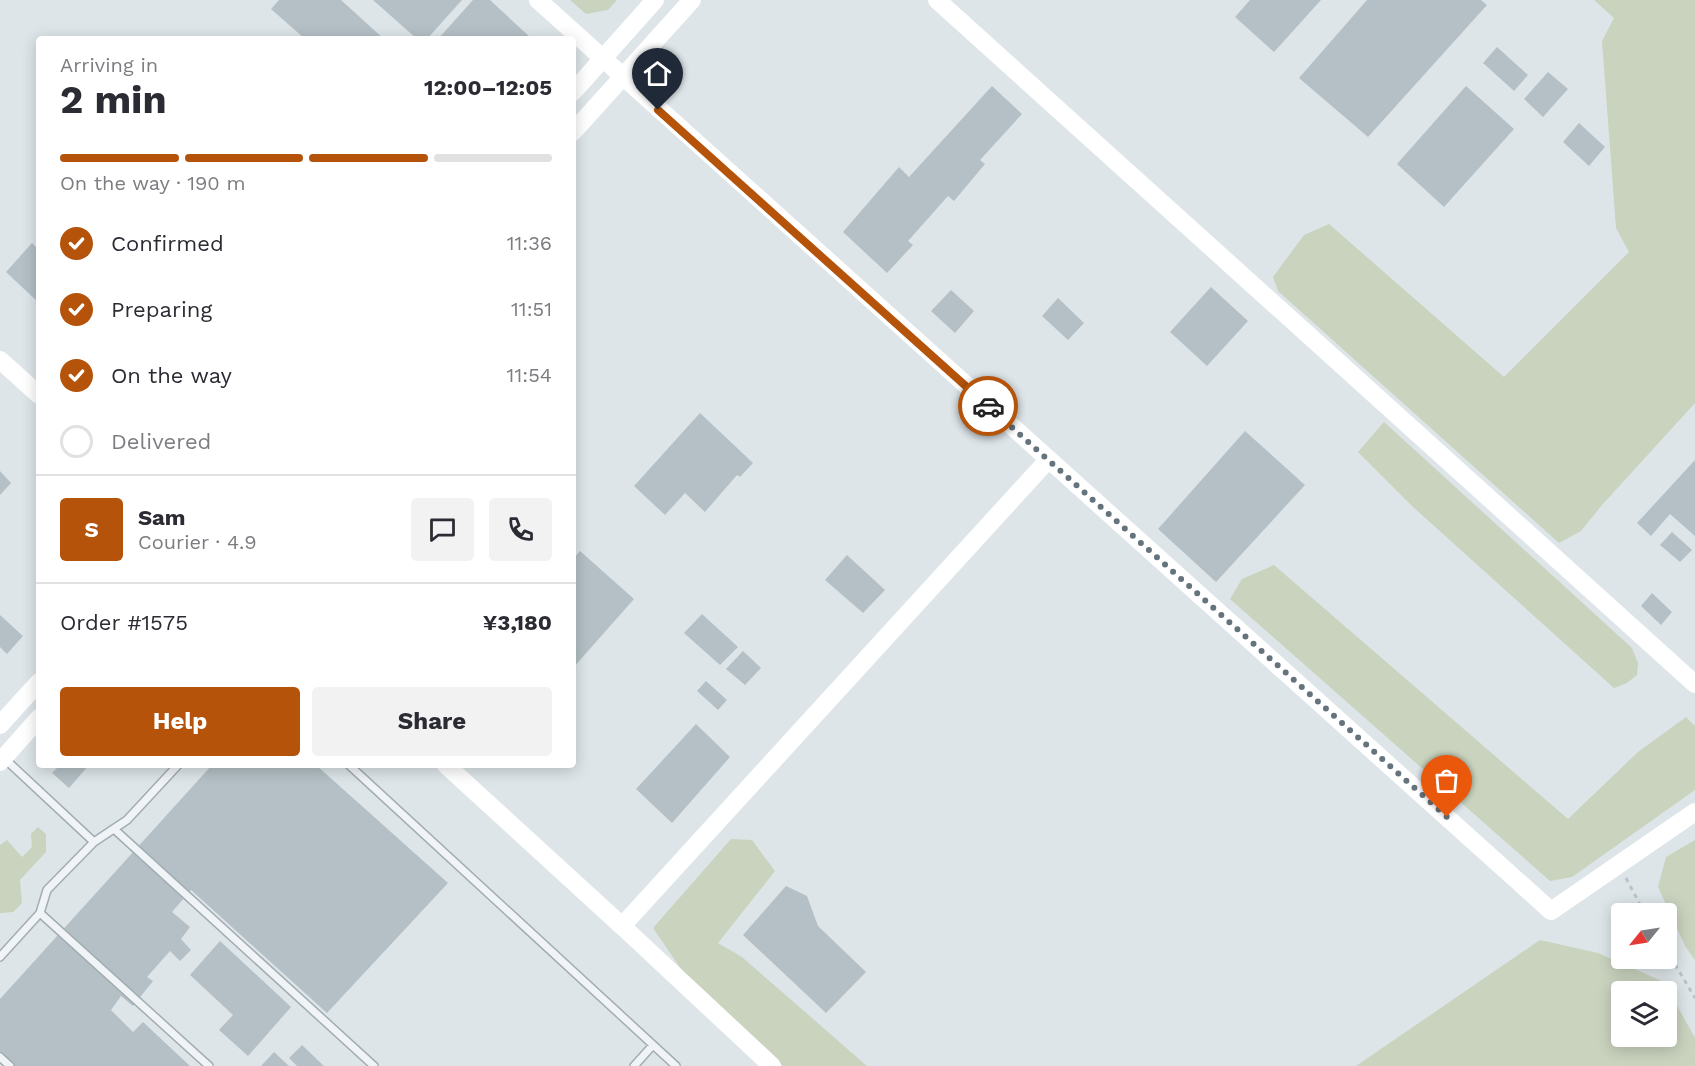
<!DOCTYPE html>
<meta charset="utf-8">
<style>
:root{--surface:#fff;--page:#f2f2f3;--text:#2b2b33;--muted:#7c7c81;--line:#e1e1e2;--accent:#b45309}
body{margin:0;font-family:"Work Sans",sans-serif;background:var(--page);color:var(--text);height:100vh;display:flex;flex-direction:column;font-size:22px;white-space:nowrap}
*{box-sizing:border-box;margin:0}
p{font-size:20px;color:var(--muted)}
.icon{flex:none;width:33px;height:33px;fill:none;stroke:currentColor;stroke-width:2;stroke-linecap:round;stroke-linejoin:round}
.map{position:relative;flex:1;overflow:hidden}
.panel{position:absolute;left:36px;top:36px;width:540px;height:732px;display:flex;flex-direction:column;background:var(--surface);border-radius:6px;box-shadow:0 3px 15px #0003}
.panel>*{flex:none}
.needle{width:39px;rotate:240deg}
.fabs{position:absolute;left:1611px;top:903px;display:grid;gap:12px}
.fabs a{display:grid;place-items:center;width:66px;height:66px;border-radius:6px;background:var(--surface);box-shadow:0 3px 15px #0003;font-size:30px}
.pin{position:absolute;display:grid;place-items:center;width:51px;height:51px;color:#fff;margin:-62px -26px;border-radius:50% 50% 50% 0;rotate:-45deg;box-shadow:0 0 6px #0007}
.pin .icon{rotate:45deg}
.courier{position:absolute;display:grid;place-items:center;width:60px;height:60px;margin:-30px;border:4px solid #b45309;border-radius:50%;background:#fff;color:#222;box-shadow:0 2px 8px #0007}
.overview em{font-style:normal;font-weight:700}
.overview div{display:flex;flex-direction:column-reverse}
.overview{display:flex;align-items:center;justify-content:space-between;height:102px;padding:0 24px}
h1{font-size:39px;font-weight:700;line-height:45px}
.bar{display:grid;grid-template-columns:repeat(4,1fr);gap:9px 6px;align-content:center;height:72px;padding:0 24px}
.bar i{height:8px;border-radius:4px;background:var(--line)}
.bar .active{background:var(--accent)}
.bar p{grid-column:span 4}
.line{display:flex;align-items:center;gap:15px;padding:0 24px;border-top:2px solid var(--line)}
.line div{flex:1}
.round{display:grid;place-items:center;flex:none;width:63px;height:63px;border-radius:6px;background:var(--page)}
ol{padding:0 24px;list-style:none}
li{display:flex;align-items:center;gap:18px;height:66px}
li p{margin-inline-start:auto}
li .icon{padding:6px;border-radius:50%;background:var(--accent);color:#fff;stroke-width:4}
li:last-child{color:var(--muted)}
li i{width:33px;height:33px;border:3px solid var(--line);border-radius:50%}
.primary-button{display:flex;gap:12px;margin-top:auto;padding:12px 24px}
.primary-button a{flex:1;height:69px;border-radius:6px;background:var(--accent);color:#fff;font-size:24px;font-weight:700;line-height:69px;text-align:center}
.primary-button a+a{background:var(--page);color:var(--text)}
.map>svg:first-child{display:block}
.green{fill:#c9d3be;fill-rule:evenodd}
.building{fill:#b4c0c6}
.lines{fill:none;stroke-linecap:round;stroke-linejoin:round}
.lane-casing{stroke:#a2adb3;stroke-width:10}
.path{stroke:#bbc3c8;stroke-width:3;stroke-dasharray:4.5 4.5;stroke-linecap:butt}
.lane{stroke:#f0f4f7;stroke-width:7}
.secondary{stroke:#fff;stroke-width:18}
.done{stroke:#65747c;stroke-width:6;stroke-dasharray:0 10.8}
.route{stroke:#b45309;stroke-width:8}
</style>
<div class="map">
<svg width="1695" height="1066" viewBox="0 0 1695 1066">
<rect width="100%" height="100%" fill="#dde5e9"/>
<path class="green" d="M 570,0 L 617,0 L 608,10 L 586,14 Z
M 1594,0 L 1695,0 L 1695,403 L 1602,505 L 1581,531 L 1559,543 L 1278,291 L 1273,277 L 1304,235 L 1329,224 L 1504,377 L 1629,252 L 1616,228 L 1602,41 L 1614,18 Z
M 1384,422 L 1632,648 L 1638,663 L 1637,675 L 1627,683 L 1614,688 L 1412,506 L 1358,452 Z
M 1274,565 L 1568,819 L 1638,752 L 1686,717 L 1695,726 L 1695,790 L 1572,877 L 1550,881 L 1230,599 L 1242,579 Z
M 38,827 L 46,834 L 46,852 L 20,880 L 22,903 L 13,912 L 0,913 L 0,845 L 7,840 L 22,857 L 32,847 L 31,834 Z
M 731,839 L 752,840 L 775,871 L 718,943 L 742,957 L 867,1066 L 783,1066 L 685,975 L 653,928 Z
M 1695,840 L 1695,960 L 1685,946 L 1658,887 L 1666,857 Z
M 1540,940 L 1598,953 L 1664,982 L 1695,1038 L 1695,1066 L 1356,1066 ZM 1622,992 L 1666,992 L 1666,1036 L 1622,1036 Z"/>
<path class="building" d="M 279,0 L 341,0 L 384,39 L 305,39 L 271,9 Z
M 373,0 L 462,0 L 427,39 L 417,39 Z
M 473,0 L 490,0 L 532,39 L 438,39 Z
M 1250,0 L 1321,0 L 1274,52 L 1235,17 Z
M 1367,0 L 1481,0 L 1487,5 L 1368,137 L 1299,78 Z
M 1497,47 L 1528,75 L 1514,91 L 1483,63 Z
M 1548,72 L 1568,89 L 1543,117 L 1524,99 Z
M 992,86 L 1022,114 L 980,160 L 985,164 L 954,201 L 948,196 L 908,241 L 913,245 L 887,273 L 843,232 L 899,167 L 909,177 Z
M 1466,86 L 1514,129 L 1444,207 L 1397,164 Z
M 1579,123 L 1605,147 L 1589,166 L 1563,142 Z
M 32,243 L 39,250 L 39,303 L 6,272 Z
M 1211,287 L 1248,321 L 1207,366 L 1170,332 Z
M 951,290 L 974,311 L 955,333 L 931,311 Z
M 1058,298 L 1084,323 L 1068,340 L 1042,316 Z
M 700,413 L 753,463 L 740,477 L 737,475 L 705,512 L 685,493 L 665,515 L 634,486 Z
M 1245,431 L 1305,485 L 1216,582 L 1158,529 Z
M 1695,460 L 1695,536 L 1670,514 L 1651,536 L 1637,523 Z
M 0,471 L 11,483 L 0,495 Z
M 1672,532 L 1692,550 L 1680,562 L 1660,545 Z
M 580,551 L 634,599 L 573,668 L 573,559 Z
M 847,555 L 885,590 L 863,613 L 825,580 Z
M 1652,593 L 1672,612 L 1661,625 L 1641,606 Z
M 702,614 L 738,647 L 720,665 L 684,633 Z
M 0,615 L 23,636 L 7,654 L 0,647 Z
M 743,651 L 761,668 L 745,685 L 726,669 Z
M 706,681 L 727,700 L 718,710 L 697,691 Z
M 696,724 L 730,757 L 672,823 L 636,789 Z
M 60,765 L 89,765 L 69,788 L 52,773 Z
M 212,765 L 316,765 L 448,883 L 327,1013 L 191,890 L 172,912 L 190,927 L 181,939 L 191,950 L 180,961 L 170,951 L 147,977 L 153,981 L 133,1006 L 121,996 L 111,1010 L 133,1032 L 143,1022 L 190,1066 L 13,1066 L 0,1054 L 0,999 Z
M 786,886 L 807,896 L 818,926 L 866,972 L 826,1013 L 743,935 Z
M 220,941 L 291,1007 L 248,1056 L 219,1030 L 233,1015 L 190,975 Z
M 302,1045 L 324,1066 L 297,1066 L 289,1058 Z
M 274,1052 L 289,1066 L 261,1066 Z"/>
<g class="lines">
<defs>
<path id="lane" d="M 5,759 L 94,842
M 349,765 L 676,1066
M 114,829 L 374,1066
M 40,913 L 209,1066
M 0,957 L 40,913 L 47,890 L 94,842 L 127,820 L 178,765
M 0,1057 L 10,1066
M 634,1066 L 653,1045"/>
</defs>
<use href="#lane" class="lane-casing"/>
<path class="path" d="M 1626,878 L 1645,914
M 1666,949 L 1695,998"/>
<use href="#lane" class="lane"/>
<path class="secondary" d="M 538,0 L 1551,911 L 1695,812
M 937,0 L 1695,684
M 573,92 L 655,0
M 573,132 L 692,0
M 0,360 L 39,395
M 0,725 L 39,682
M 0,762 L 39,718
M 446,765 L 622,926 L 1048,460
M 622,926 L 772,1066"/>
</g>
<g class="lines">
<path class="done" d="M 988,406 L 1447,817"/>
<path class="route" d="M 658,110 L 988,406"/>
</g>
</svg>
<div class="fabs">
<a><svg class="needle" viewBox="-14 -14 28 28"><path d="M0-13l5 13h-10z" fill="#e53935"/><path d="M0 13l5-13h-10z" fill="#7c7c81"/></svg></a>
<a><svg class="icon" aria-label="layers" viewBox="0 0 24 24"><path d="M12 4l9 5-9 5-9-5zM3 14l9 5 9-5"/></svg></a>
</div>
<div class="pin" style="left:1447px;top:817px;background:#ea580c"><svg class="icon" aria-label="bag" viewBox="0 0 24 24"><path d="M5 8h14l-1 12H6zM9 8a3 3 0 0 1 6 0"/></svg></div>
<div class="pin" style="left:658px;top:110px;background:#1f2937"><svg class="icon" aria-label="home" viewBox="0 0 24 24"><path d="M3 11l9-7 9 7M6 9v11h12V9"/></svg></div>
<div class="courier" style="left:988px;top:406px"><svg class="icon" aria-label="car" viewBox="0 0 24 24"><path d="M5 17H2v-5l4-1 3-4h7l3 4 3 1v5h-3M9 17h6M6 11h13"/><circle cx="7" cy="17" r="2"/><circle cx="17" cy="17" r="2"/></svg></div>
<section class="panel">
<div class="overview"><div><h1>2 min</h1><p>Arriving in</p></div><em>12:00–12:05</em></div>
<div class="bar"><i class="active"></i><i class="active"></i><i class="active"></i><i></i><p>On the way · 190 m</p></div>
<ol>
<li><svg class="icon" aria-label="check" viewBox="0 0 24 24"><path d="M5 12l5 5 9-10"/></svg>Confirmed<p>11:36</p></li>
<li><svg class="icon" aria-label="check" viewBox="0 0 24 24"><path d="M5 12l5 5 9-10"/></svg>Preparing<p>11:51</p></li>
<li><svg class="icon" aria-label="check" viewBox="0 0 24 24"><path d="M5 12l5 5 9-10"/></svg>On the way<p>11:54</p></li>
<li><i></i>Delivered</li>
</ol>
<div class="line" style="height:108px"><b class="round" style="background:var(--accent);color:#fff">S</b><div><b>Sam</b><p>Courier · 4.9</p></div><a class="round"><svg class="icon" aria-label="chat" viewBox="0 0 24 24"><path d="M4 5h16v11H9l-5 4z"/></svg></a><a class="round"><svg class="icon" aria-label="phone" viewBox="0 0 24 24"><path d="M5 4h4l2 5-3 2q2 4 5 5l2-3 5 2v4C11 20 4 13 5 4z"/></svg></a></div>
<div class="line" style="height:78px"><div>Order #1575</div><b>¥3,180</b></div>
<div class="primary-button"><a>Help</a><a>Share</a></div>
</section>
</div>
